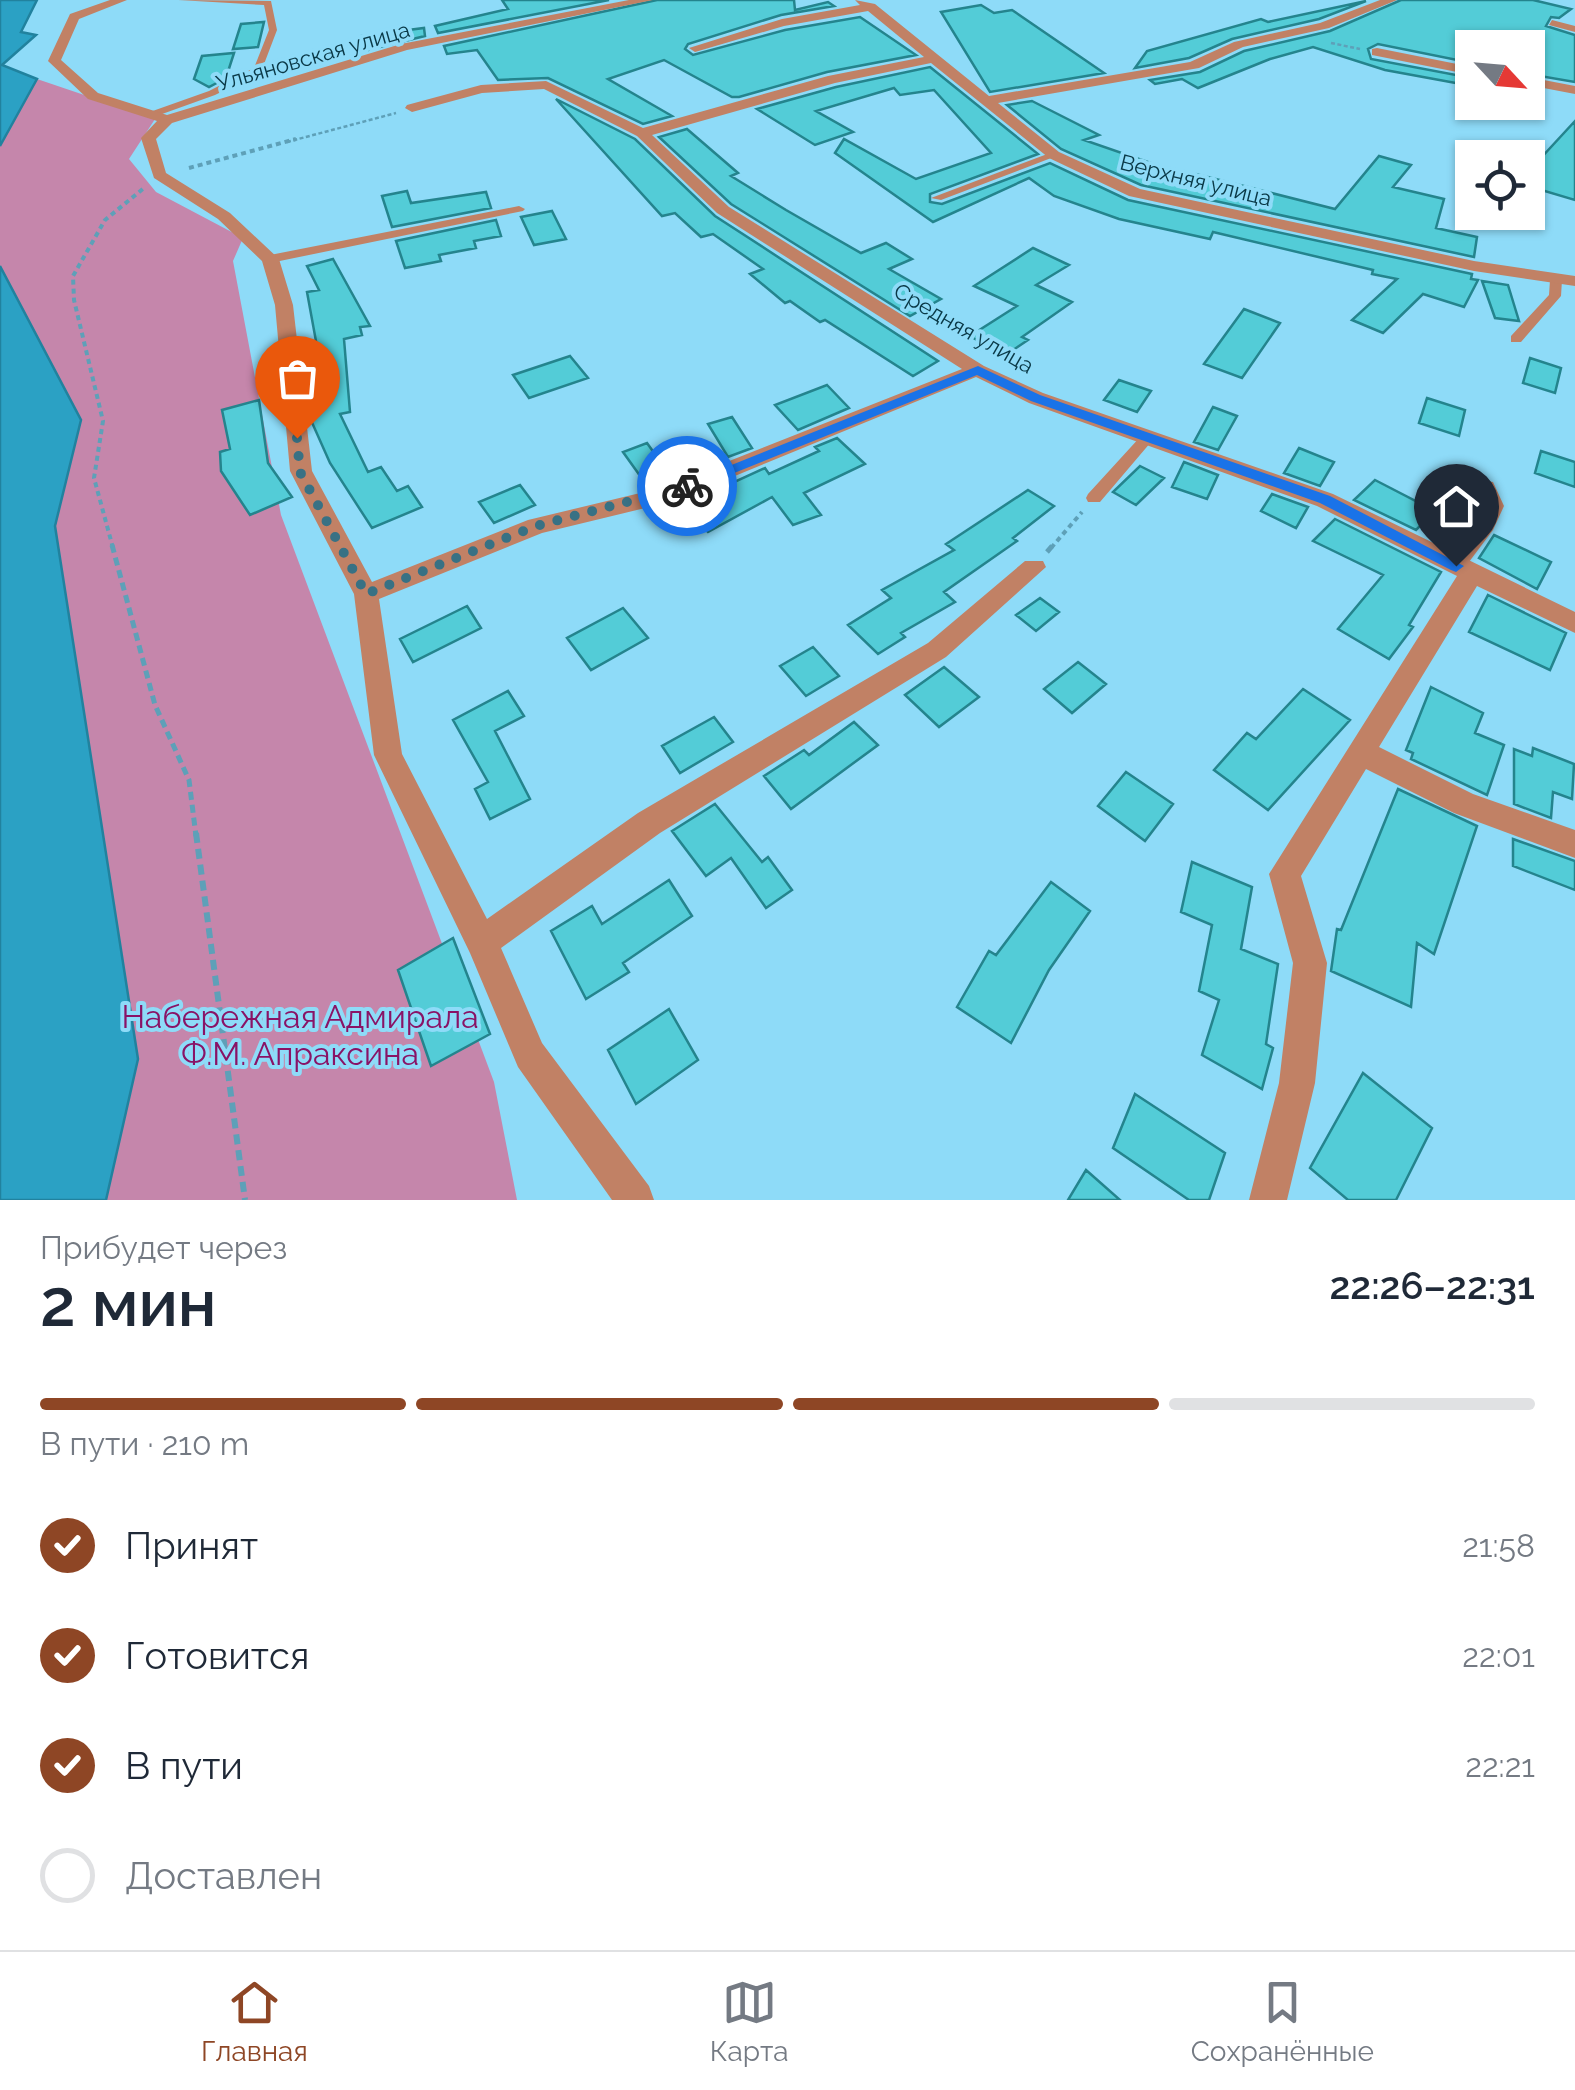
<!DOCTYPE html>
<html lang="ru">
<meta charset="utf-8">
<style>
:root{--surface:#fff;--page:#f6f6f7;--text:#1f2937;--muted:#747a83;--line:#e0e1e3;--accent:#8e4625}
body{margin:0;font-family:Raleway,sans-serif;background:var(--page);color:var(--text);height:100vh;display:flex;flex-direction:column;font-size:38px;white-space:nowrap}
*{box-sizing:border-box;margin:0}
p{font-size:32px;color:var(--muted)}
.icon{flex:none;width:55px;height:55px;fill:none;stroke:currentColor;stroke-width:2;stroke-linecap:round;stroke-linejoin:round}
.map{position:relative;height:1200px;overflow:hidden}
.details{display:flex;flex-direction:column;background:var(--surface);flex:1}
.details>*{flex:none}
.needle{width:65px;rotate:116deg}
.buttons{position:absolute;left:1455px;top:30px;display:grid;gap:20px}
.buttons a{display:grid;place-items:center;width:90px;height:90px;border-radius:0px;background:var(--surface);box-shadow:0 2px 8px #0004;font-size:50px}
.pin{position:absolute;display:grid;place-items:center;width:85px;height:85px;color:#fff;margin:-102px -42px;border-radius:50% 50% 50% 0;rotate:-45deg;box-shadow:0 0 10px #0007}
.pin .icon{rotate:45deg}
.courier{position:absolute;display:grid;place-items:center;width:100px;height:100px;margin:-50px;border:8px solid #1a73e8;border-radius:50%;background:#fff;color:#222;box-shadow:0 2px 12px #0007}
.head em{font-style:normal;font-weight:600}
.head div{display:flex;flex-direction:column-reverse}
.head{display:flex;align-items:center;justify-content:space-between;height:170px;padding:0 40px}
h1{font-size:65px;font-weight:600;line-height:75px}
.bar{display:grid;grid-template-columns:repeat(4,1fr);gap:15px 10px;align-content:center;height:120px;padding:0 40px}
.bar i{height:12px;border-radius:8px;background:var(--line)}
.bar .current{background:var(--accent)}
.bar p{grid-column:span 4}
ol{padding:0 40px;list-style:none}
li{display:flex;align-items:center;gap:30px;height:110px}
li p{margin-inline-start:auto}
li .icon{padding:10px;border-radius:50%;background:var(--accent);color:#fff;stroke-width:4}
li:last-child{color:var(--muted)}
li i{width:55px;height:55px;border:5px solid var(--line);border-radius:50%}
.tab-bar{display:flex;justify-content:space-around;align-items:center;height:140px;border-top:2px solid var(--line);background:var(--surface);font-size:28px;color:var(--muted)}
.tab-bar a{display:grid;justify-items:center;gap:5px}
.tab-bar .current{color:var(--accent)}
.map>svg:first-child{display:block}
.green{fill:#c586ab}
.water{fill:#2ba1c4;stroke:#21829e;stroke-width:2.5}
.building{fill:#53ccd7;stroke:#24848d;stroke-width:2.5}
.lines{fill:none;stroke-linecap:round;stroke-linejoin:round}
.path-far3{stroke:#5ea0b8;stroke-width:2.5;stroke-dasharray:4 2.5;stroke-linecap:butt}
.path-far2{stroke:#5ea0b8;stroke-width:4;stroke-dasharray:5 4;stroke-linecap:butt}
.path-far1{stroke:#5ea0b8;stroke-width:5;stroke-dasharray:8 5;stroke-linecap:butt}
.path{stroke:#5ea0b8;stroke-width:6;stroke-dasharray:10 6;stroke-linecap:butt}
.service{fill:#c18165;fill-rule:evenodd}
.minor{fill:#c18165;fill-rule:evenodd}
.route{fill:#1a73e8}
.done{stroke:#387184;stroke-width:10;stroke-dasharray:0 18}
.labels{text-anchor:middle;stroke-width:8;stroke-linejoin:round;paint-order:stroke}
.far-street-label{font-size:22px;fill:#093846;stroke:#8edbf8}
.near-park-label{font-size:32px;fill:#891366;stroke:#8edbf8}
</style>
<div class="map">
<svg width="1575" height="1200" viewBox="0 0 1575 1200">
<rect width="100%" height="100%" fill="#8edbf8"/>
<path class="green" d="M 37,79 L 155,119 L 129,159 L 156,192 L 243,238 L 233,261 L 281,515 L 494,1082 L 517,1200 L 106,1200 L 138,1059 L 55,526 L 81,420 L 0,266 L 0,146 Z"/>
<path class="water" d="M 0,0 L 37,0 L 21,32 L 36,35 L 2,65 L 37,79 L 0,146 Z
M 0,266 L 81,420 L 55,526 L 138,1059 L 106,1200 L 0,1200 Z"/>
<path class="building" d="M 502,0 L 609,0 L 438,33 L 435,26 L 508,9 Z
M 657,0 L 794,0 L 795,10 L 828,2 L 834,6 L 781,15 L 688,44 L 685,49 L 693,55 L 785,30 L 860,17 L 916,55 L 827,72 L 739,97 L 732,97 L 664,60 L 608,79 L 672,116 L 643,124 L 548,78 L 498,80 L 477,50 L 447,54 L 444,46 Z
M 1401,0 L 1533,0 L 1571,9 L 1559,18 L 1551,17 L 1546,26 L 1575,35 L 1575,82 L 1528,74 L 1528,48 L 1472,34 L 1472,63 L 1378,44 L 1368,49 L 1371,59 L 1472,78 L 1472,86 L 1385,70 L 1313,47 L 1270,59 L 1198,88 L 1182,79 L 1155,84 L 1150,80 L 1200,72 L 1244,51 L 1330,31 Z
M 1366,1 L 1319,19 L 1232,39 L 1189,58 L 1135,68 L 1147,51 L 1261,19 L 1268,22 Z
M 981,5 L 994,13 L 1012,10 L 1104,73 L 990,92 L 941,12 Z
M 264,22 L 258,47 L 233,49 L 241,24 Z
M 424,28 L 425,36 L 368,50 L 362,36 Z
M 234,53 L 226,78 L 209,87 L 194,79 L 202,56 Z
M 930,67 L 1038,154 L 930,194 L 930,202 L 942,204 L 1050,163 L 1128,200 L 1472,274 L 1471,279 L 1478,280 L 1464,307 L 1423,294 L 1383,333 L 1352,320 L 1397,279 L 1372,274 L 1373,270 L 1213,232 L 1210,239 L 1119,219 L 1054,196 L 1029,178 L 933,222 L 835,153 L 844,139 L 916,179 L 991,153 L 934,90 L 900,95 L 894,88 L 816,111 L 853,132 L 815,145 L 757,109 L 836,87 Z
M 556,99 L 635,139 L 715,216 L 938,361 L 913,376 L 825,320 L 820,322 L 790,301 L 785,303 L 750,274 L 763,269 L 713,234 L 701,237 L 675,213 L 662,216 Z
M 1032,101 L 1099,135 L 1084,140 L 1191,177 L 1196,174 L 1335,209 L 1379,156 L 1411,165 L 1393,187 L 1444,199 L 1436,228 L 1477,237 L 1474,257 L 1141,185 L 1061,149 L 1007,105 Z
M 1575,121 L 1575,200 L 1528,186 L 1528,172 Z
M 687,129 L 738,173 L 731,176 L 786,210 L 861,253 L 886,243 L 912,259 L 889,269 L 941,299 L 910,316 L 731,204 L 659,137 Z
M 407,191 L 411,203 L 486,192 L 491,208 L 392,227 L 382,196 Z
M 552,211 L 566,239 L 534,245 L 521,217 Z
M 496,220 L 501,236 L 474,241 L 476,248 L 439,255 L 441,261 L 405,268 L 396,241 Z
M 1033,248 L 1069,265 L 1036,285 L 1072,302 L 1022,337 L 1028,340 L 1004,356 L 970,336 L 1017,306 L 974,286 Z
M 333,259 L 370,326 L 360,327 L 362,335 L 344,339 L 350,412 L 340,414 L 368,472 L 381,467 L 397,491 L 408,486 L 422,507 L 372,528 L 330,463 L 310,418 L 308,365 L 320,363 L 307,292 L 319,290 L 307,266 Z
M 1482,281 L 1508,285 L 1519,321 L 1495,318 Z
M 1244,309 L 1280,323 L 1242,378 L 1204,364 Z
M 570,356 L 588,378 L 529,398 L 513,375 Z
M 1530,358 L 1561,368 L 1555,393 L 1523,383 Z
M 1119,380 L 1151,391 L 1137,412 L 1104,400 Z
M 827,385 L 849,408 L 798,430 L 775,405 Z
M 1427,398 L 1465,410 L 1459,436 L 1419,423 Z
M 259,400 L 268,463 L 292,497 L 250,515 L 221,471 L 220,452 L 230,449 L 222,410 Z
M 1213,407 L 1237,416 L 1218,450 L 1194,442 Z
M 732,417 L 752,448 L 728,457 L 708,424 Z
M 837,438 L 865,464 L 804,493 L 821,515 L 793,525 L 772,497 L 708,532 L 682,506 L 765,468 L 769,474 L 819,451 L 815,447 Z
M 647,443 L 667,471 L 643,480 L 623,452 Z
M 1299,448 L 1334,462 L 1320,486 L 1284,473 Z
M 1541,451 L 1575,462 L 1575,487 L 1535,473 Z
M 1184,462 L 1218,475 L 1207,499 L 1172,487 Z
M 1140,466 L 1164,478 L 1136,505 L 1113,492 Z
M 1375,480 L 1435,511 L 1416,530 L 1354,500 Z
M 520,485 L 535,505 L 494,523 L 479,502 Z
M 1028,490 L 1054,506 L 1013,538 L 1017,541 L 944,592 L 955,602 L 901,633 L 905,637 L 878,654 L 848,625 L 891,598 L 882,590 L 954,550 L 946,544 Z
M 1272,494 L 1308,507 L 1296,528 L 1261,511 Z
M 1335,519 L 1441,572 L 1409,625 L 1413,627 L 1389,659 L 1338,629 L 1383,575 L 1313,541 Z
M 1494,535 L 1551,562 L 1537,589 L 1479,558 Z
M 1488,595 L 1566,633 L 1550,670 L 1469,632 Z
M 1040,598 L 1059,612 L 1036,631 L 1016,615 Z
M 467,606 L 481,628 L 413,662 L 400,639 Z
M 623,608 L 648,638 L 591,670 L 567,638 Z
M 813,647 L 839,676 L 806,696 L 780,666 Z
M 1078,662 L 1106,684 L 1072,713 L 1044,689 Z
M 944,667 L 979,697 L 939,727 L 905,695 Z
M 1431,687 L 1483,713 L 1475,733 L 1504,745 L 1487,795 L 1411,759 L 1413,753 L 1406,750 Z
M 1303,689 L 1350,720 L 1268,810 L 1214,770 L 1247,733 L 1256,739 Z
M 508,691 L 524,716 L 495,731 L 530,799 L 490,819 L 475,789 L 488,782 L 453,720 Z
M 714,717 L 733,742 L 680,773 L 662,746 Z
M 854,722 L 878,745 L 791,809 L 764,776 L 804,750 L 809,755 Z
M 1533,748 L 1574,764 L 1572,799 L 1553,792 L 1551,818 L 1514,804 L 1514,749 L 1532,756 Z
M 1126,772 L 1173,804 L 1145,841 L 1098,806 Z
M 1398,789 L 1477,826 L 1434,954 L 1417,943 L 1411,1007 L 1331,971 L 1337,929 L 1341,930 Z
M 715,804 L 762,862 L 768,857 L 792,890 L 766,908 L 731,858 L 706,876 L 672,831 Z
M 1513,839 L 1575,861 L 1575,890 L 1513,866 Z
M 1192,862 L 1252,887 L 1241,949 L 1278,964 L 1266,1044 L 1273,1048 L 1262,1089 L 1202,1055 L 1219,1000 L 1199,991 L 1212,925 L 1181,912 Z
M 669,880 L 692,916 L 623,963 L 629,972 L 586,999 L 551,931 L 592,906 L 602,924 Z
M 1051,882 L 1090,911 L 1049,970 L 1011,1043 L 957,1007 L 989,951 L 996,955 Z
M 453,938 L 490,1034 L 431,1066 L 398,970 Z
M 669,1009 L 698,1060 L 636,1104 L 608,1050 Z
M 1363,1073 L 1432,1128 L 1396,1200 L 1348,1200 L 1310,1168 Z
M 1135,1094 L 1225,1153 L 1209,1200 L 1189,1200 L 1113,1148 Z
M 1086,1170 L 1120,1200 L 1068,1200 Z"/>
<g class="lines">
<path class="path-far3" d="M 1331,43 L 1360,49
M 287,142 L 396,113"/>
<path class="path-far2" d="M 189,168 L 296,139
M 113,548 L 94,478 L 103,421 L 74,300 L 73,276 L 105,220 L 144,188
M 1051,548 L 1082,512"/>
<path class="path-far1" d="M 112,545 L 155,705 L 189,780 L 196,836
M 1047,552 L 1053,545"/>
<path class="path" d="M 196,833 L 245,1200"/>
<path class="service" d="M 178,0 L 271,1 L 277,30 L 261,72 L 215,95 L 151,118 L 147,117 L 147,113 L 209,91 L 254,68 L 269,30 L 264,5 Z
M 1552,20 L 1575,26 L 1575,32 L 1549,25 Z
M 1050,153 L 1059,155 L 941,200 L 931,198 Z
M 519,206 L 525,209 L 523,211 L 270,263 L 264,259 L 270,255 Z
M 1556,276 L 1562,280 L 1561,296 L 1521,342 L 1511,342 L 1511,336 L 1549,295 L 1550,280 Z
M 1146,434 L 1151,436 L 1153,439 L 1151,442 L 1100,502 L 1088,502 L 1086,498 L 1088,494 L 1141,436 Z
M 1487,481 L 1493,482 L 1504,506 L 1493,530 L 1463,570 L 1451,570 L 1449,566 L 1451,562 L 1480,524 L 1488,506 L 1479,486 Z"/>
<path class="minor" d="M 110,0 L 127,0 L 79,19 L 61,60 L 98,93 L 167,115 L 401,44 L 629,0 L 653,0 L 407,50 L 172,123 L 156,139 L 166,173 L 230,213 L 279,259 L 293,305 L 312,471 L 372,582 L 528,520 L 661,488 L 962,369 L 717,213 L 637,136 L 544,89 L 482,93 L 412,112 L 405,108 L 407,105 L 481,85 L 546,81 L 643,128 L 828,76 L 924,57 L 868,11 L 784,26 L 695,52 L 689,48 L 782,19 L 860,5 L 855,0 L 875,4 L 989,96 L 1190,62 L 1234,42 L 1320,23 L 1380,0 L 1397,0 L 1329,28 L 1243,47 L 1199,68 L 998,103 L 1059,152 L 1140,189 L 1474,261 L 1575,276 L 1575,286 L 1474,271 L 1129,196 L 1049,158 L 931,63 L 835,83 L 652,135 L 729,207 L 984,366 L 1043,393 L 1333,494 L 1575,612 L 1575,633 L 1477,586 L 1379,747 L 1473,794 L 1575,830 L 1575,858 L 1454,813 L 1366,769 L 1301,876 L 1327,963 L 1315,1083 L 1287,1200 L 1249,1200 L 1279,1083 L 1293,963 L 1269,874 L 1457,576 L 1317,506 L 1029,403 L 976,377 L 674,501 L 542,533 L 379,599 L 402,754 L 487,919 L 638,813 L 928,643 L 1025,561 L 1043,561 L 1046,567 L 946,657 L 660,833 L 501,948 L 542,1043 L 649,1186 L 654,1200 L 612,1200 L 518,1067 L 470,953 L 374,755 L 354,594 L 290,471 L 275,305 L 262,261 L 218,219 L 154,178 L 141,138 L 157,121 L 88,99 L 48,61 L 70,14 Z
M 1377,48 L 1472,67 L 1472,75 L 1372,55 L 1372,49 Z
M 1528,77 L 1575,86 L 1575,94 L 1528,85 Z"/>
</g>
<path class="route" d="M 978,366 L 1040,395 L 1330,496 L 1464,566 L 1456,572 L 1451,570 L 1320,503 L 1031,401 L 977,375 L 692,490 L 679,486 Z"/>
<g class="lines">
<path class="done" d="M 297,438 L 300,472 L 366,594 L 536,526 L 687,486"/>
</g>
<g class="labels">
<g class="far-street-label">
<text transform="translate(313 56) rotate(-16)" y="8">Ульяновская улица</text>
<text transform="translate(1196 180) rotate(14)" y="8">Верхняя улица</text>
<text transform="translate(964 328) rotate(30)" y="8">Средняя улица</text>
</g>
<g class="near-park-label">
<text x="300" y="1028">Набережная Адмирала<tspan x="300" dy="37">Ф.М. Апраксина</tspan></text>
</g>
</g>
</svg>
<div class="buttons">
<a><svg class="needle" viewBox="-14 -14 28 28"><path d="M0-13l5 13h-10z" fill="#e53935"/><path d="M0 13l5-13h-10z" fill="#747a83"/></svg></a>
<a><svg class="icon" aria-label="locate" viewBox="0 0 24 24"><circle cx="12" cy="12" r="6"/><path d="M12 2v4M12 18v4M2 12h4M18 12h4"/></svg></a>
</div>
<div class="pin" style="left:297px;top:438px;background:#ea580c"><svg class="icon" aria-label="bag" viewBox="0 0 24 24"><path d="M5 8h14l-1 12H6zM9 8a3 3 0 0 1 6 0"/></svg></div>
<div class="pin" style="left:1456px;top:566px;background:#1f2937"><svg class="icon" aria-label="home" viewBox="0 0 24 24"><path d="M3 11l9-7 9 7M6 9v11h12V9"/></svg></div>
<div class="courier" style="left:687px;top:486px"><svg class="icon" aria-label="bike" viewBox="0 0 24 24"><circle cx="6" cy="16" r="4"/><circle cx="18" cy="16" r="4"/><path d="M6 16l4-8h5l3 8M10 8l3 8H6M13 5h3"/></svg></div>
</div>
<section class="details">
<div class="head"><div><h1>2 мин</h1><p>Прибудет через</p></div><em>22:26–22:31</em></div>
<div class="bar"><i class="current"></i><i class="current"></i><i class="current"></i><i></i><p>В пути · 210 m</p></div>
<ol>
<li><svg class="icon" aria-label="check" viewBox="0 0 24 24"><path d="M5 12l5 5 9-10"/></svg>Принят<p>21:58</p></li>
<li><svg class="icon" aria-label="check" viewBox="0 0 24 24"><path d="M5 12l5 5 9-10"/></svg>Готовится<p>22:01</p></li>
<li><svg class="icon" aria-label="check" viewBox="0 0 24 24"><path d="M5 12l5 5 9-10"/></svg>В пути<p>22:21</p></li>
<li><i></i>Доставлен</li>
</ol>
</section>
<nav class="tab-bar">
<a class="current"><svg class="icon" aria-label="home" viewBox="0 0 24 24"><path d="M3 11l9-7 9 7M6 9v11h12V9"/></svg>Главная</a>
<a><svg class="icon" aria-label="map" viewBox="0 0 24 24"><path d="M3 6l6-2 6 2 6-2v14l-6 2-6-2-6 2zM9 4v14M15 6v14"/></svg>Карта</a>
<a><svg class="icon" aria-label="saved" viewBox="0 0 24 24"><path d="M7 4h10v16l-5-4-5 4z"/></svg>Сохранённые</a>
</nav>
